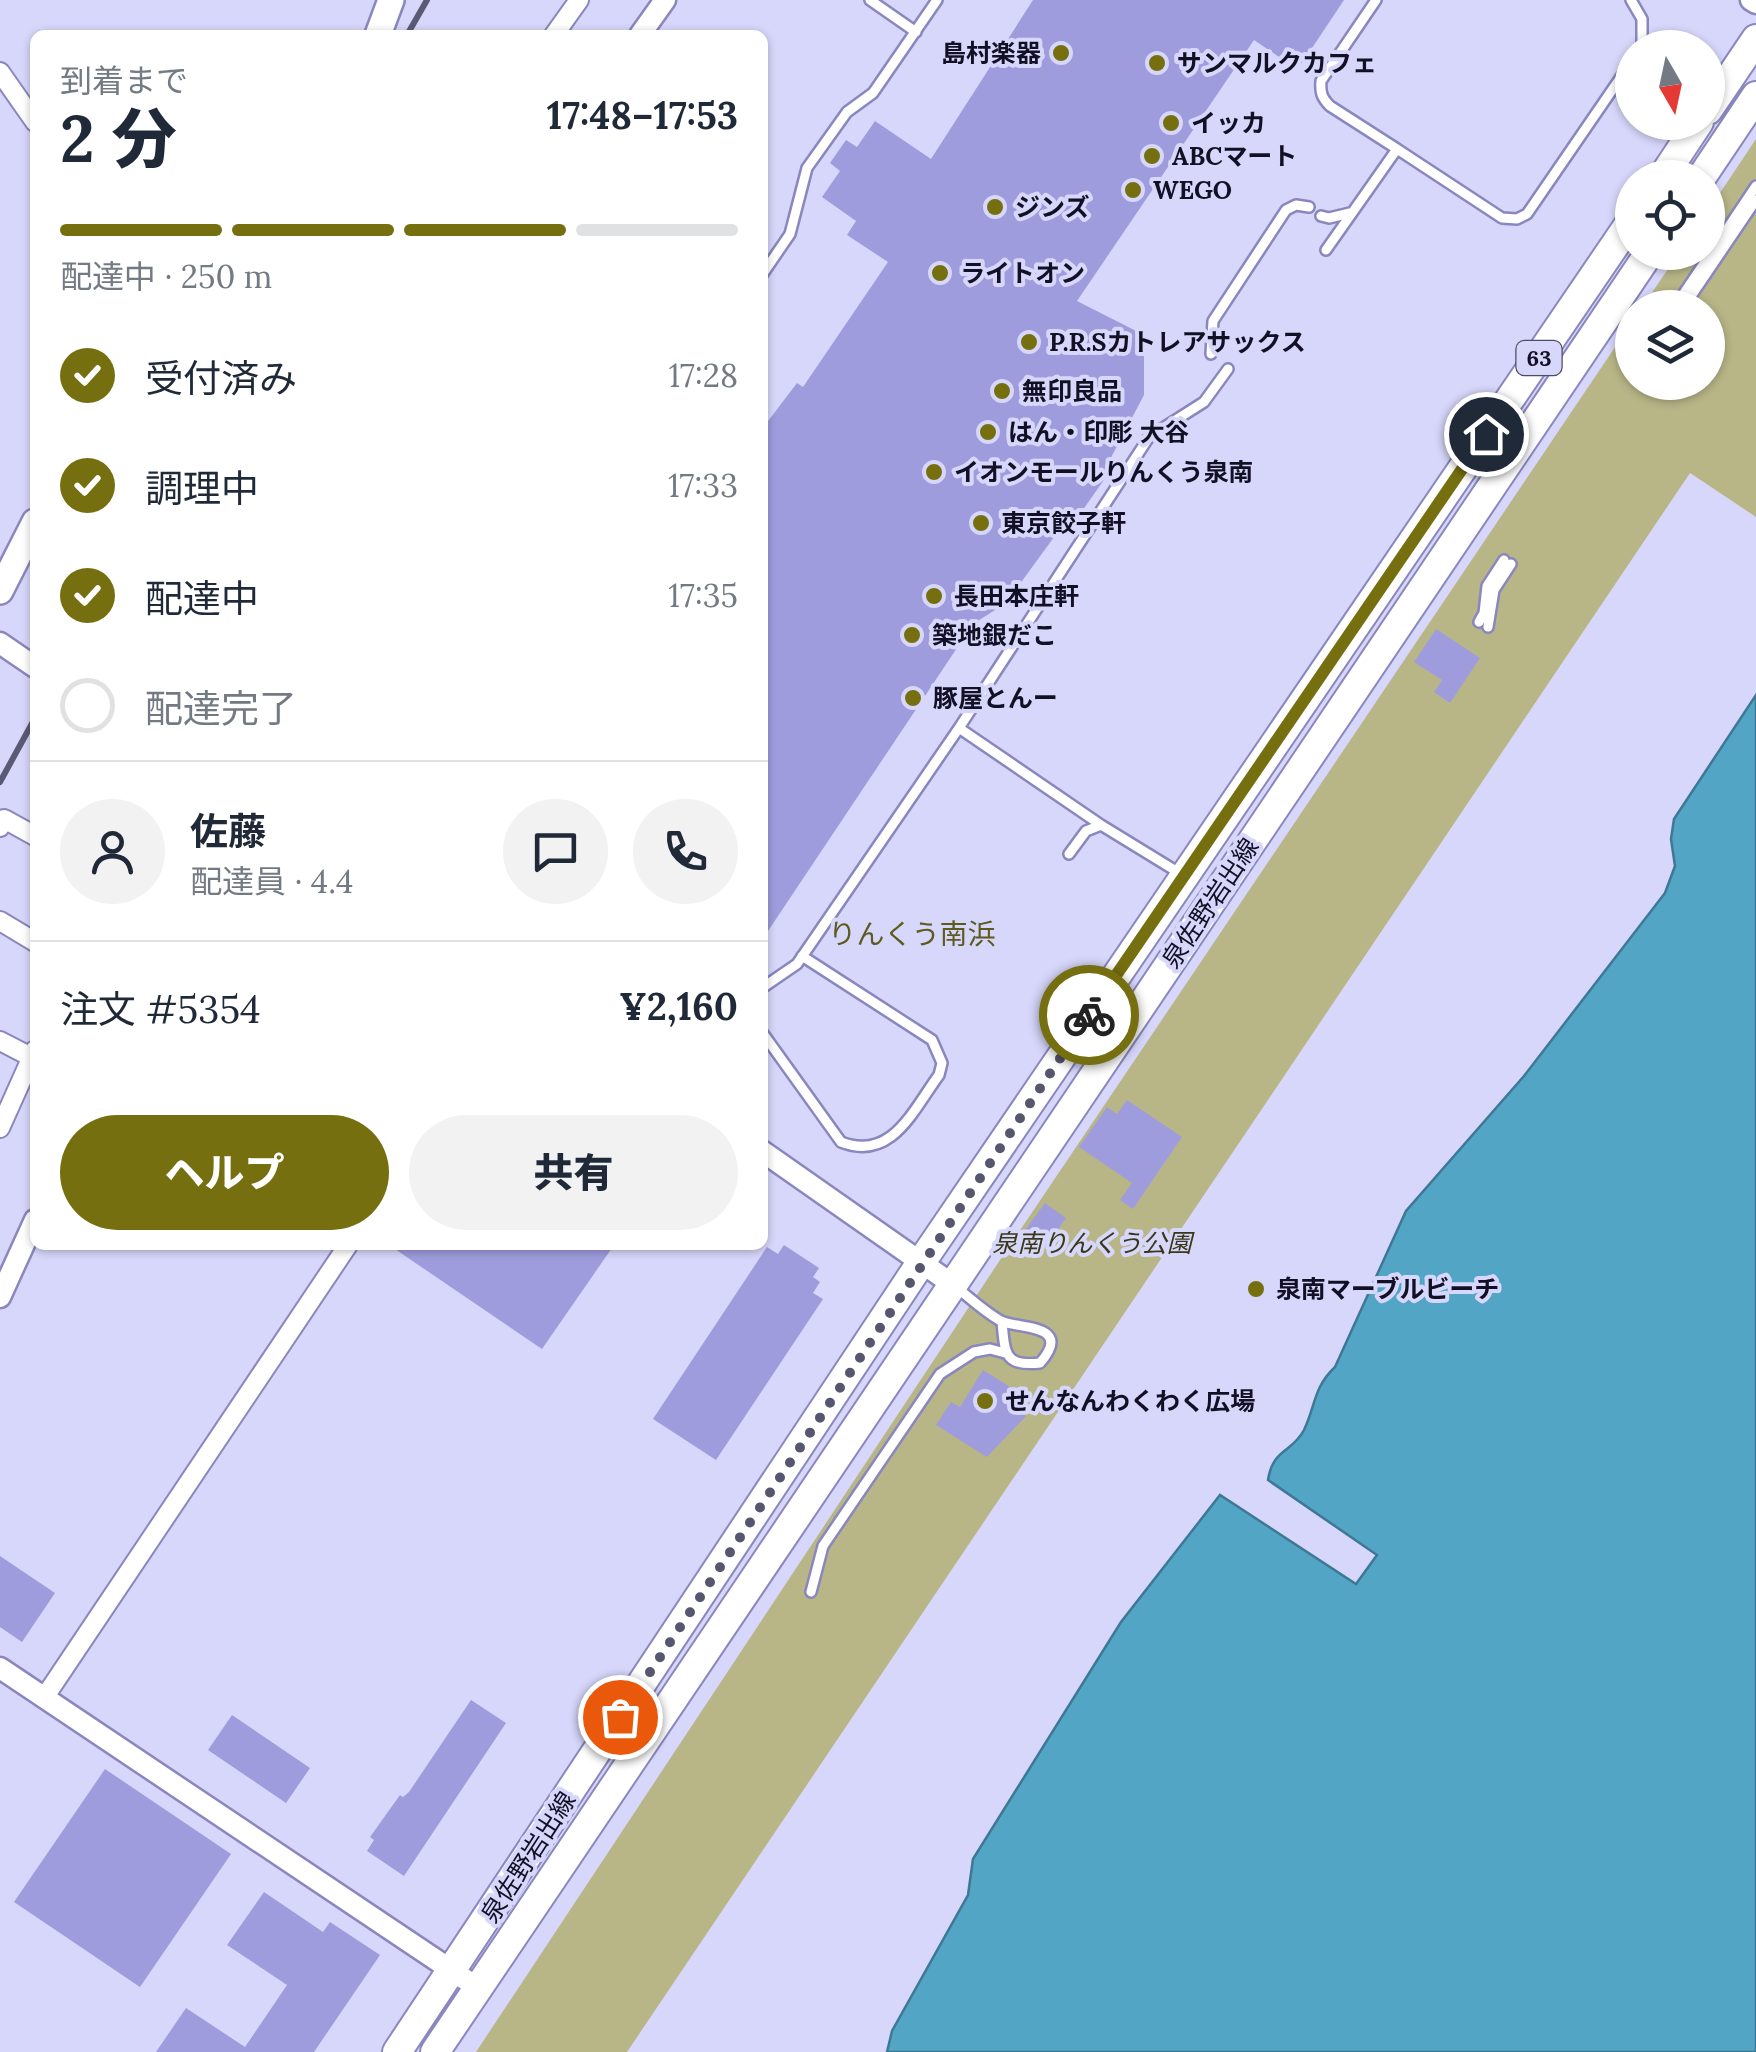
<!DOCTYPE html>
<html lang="ja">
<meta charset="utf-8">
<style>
:root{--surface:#fff;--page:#f2f2f3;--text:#1f2937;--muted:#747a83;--line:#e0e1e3;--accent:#766f10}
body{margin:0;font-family:Lora,"Noto Sans JP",serif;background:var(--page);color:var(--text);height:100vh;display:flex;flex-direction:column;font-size:38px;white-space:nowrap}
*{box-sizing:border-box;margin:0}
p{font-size:32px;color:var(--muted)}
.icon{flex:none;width:55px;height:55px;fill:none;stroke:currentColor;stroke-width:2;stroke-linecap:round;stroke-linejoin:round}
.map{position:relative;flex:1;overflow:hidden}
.panel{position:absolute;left:30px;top:30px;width:738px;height:1220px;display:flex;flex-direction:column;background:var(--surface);border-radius:15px;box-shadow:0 2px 8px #0004}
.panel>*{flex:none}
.needle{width:65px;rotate:171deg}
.controls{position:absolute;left:1615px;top:30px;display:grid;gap:20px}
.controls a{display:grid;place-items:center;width:110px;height:110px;border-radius:50%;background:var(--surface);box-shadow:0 2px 8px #0004;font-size:50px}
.pin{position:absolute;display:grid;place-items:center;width:85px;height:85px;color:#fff;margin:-42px;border:5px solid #fff;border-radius:50%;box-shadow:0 2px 10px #0007}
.courier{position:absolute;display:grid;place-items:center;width:100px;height:100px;margin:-50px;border:8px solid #766f10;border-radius:50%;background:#fff;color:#222;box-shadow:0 2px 12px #0007}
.overview em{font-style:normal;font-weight:800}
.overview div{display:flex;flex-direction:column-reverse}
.overview{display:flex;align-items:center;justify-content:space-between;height:170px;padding:0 30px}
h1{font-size:65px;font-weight:800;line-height:75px}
.bar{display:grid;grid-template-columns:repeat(4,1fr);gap:15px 10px;align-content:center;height:120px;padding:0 30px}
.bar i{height:12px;border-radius:8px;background:var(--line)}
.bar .selected{background:var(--accent)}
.bar p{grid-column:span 4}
.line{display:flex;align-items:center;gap:25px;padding:0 30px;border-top:2px solid var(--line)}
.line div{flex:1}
.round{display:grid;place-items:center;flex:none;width:105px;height:105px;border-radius:52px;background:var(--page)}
ol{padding:0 30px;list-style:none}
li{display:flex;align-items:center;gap:30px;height:110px}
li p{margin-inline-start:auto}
li .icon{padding:10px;border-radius:50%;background:var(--accent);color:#fff;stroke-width:4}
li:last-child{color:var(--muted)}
li i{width:55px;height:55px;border:5px solid var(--line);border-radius:50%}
.button{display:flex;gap:20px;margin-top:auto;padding:20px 30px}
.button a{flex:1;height:115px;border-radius:60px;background:var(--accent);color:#fff;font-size:40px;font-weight:800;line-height:115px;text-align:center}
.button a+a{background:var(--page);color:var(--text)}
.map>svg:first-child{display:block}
.green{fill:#b8b687}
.water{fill:#52a5c5;stroke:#3e7895;stroke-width:2.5}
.building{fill:#9e9cdc}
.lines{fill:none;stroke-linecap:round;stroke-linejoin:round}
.service-casing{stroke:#8987be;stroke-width:14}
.minor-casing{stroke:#8987be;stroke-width:22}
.tertiary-casing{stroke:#8987be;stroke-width:25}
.secondary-casing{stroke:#8987be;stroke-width:30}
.primary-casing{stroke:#8987be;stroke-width:32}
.service{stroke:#fff;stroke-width:9}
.minor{stroke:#fff;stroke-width:18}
.tertiary{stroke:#fff;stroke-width:20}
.secondary{stroke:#fff;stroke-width:25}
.primary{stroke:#fff;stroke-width:28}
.rail{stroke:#5b5a74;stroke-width:6}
.done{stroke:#56566f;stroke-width:10;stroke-dasharray:0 18}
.route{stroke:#766f10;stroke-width:12}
.poi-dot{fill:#766f10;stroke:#d7d7fb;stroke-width:4}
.labels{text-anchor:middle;stroke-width:8;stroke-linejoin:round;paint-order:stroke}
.shield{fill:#d7d7fb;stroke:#4c4c64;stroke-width:2.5}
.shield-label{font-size:22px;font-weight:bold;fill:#111024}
.poi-label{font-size:25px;font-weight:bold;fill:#111024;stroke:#d7d7fb;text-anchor:start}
.street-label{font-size:25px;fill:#111024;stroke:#d7d7fb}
.park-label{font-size:25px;font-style:italic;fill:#393717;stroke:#d7d7fb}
.neighbourhood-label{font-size:28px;fill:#5e5a1e;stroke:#d7d7fb}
</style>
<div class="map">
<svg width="1756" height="2052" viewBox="0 0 1756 2052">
<rect width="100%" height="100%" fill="#d7d7fb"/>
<path class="green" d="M 1756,139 L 1756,517 L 1690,473 L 627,2052 L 476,2052 L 1000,1260 L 1632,322 L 1632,382 L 1708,382 L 1708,308 L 1642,307 L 1679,253 L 1708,252 L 1708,211 Z"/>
<path class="water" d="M 1756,695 L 1756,2052 L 887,2052 L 892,2031 L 968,1895 L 973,1859 L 1121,1622 L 1220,1495 L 1356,1584 L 1377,1555 L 1268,1480 C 1273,1448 1292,1453 1304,1430 C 1316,1405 1313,1388 1335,1367 L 1406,1211 L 1524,1076 L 1665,893 L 1675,866 L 1671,839 L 1674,819 Z"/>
<path class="building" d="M 1033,0 L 1344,0 L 1302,63 L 1291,65 L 1254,40 L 1077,301 L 1144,335 L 1144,395 L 1106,467 L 1106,477 L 1066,534 L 1057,533 L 1006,603 L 973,624 L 762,940 L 762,429 L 797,383 L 803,387 L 888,262 L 847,235 L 856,221 L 822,197 L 840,171 L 830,163 L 846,140 L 857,147 L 875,121 L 931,159 Z
M 1436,629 L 1480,658 L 1450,703 L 1434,692 L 1442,680 L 1414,662 Z
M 1127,1100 L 1182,1137 L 1133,1209 L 1120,1200 L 1132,1183 L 1079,1147 L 1107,1107 L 1117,1114 Z
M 1045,1203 L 1066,1218 L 1041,1253 L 1020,1237 Z
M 389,1245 L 614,1245 L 542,1349 Z
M 784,1245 L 819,1268 L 813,1277 L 820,1282 L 813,1293 L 823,1299 L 716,1460 L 653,1419 L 767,1247 L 778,1254 Z
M 983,1370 L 1012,1388 L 1004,1401 L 1026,1416 L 987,1457 L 936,1425 L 951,1402 L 960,1407 Z
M 0,1556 L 55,1593 L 22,1642 L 0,1627 Z
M 471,1700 L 506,1723 L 404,1876 L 367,1851 L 374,1840 L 370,1837 L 400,1795 L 403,1797 L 409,1792 Z
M 232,1715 L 310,1768 L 286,1803 L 208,1750 Z
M 105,1769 L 231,1854 L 140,1987 L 14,1902 Z
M 264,1892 L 323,1932 L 330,1922 L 380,1955 L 314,2052 L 156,2052 L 186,2008 L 245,2047 L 287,1985 L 227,1945 Z"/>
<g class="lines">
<defs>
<path id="service" d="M 870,0 L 916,32
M 1631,0 L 1642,19 L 1642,48
M 1397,149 L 1502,218 L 1517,219 L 1527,214 L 1632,61
M 1321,216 L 1329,218 L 1350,213
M 1326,250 L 1397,149 L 1330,106 C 1322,98 1320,93 1321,81 L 1376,0
M 762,275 L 790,234 L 807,168 L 847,112 L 873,93 L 937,0
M 1674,308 L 1756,186
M 1683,308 L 1756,200
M 1211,354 L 1213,321 L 1286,210 L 1296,205 L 1309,207
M 1479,622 L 1484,613 L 1487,586 L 1504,560
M 1488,627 L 1494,590 L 1511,564
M 959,728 L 1101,825 L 1181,874
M 1069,854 L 1086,831 L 1101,825
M 762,988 L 797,964 L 959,728 L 1149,437 L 1204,402 L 1228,369
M 762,1032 L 841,1142 C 892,1162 913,1110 939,1075 L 942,1063 L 932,1040 L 802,956
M 956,1287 C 970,1298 986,1313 1001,1321 C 1016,1329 1075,1323 1040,1363 C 1004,1367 1005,1353 1002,1322
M 811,1592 L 823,1546 L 940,1374 L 974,1352 L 990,1349 L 1005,1353"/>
<path id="minor" d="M 554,35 L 579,0
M 0,72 L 35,122
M 0,827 L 4,819 L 35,836
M 0,921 L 35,942
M 0,1041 L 35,1059
M 0,1128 L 35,1050
M 44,1698 L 348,1245"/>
<path id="tertiary" d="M 1751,0 L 1756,3
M 640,35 L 665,0
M 0,643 L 35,667
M 762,1151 L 952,1284
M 0,1297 L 35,1220
M 0,1668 L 478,1988"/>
<path id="secondary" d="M 378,35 L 391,0
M 0,591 L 35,522"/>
<path id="primary" d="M 1708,110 L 1756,39
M 1662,178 L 1699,122
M 1701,178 L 1756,96
M 397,2052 L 922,1261 L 1632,220
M 435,2052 L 1650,252"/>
</defs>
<use href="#service" class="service-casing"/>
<use href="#minor" class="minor-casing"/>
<use href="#tertiary" class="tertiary-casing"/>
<use href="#secondary" class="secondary-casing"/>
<use href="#primary" class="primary-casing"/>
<use href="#service" class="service"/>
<use href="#minor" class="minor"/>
<use href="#tertiary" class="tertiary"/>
<use href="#secondary" class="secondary"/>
<use href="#primary" class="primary"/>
<path class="rail" d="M 407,35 L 427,0
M 0,782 L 35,718"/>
</g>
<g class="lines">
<path class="done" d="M 620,1717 L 1089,1015"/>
<path class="route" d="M 1089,1015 L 1486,434"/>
</g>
<g class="poi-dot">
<circle cx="1061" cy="53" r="10"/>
<circle cx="1157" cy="63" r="10"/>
<circle cx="1171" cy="123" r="10"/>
<circle cx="1152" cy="156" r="10"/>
<circle cx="1133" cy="190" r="10"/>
<circle cx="995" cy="207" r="10"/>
<circle cx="940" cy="273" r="10"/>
<circle cx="1029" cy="342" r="10"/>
<circle cx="1002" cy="391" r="10"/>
<circle cx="988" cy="432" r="10"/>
<circle cx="934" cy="472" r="10"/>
<circle cx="981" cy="523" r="10"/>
<circle cx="934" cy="596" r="10"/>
<circle cx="912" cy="635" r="10"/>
<circle cx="913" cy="698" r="10"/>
<circle cx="1256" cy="1289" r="10"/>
<circle cx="985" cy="1401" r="10"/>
</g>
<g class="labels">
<rect class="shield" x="1516.5" y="341" width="45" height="34" rx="8"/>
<g class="shield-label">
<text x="1539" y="366">63</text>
</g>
<g class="poi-label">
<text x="1041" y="62" text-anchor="end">島村楽器</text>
<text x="1177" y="72">サンマルクカフェ</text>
<text x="1191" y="132">イッカ</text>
<text x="1172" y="165">ABCマート</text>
<text x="1153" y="199">WEGO</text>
<text x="1015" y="216">ジンズ</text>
<text x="960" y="282">ライトオン</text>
<text x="1049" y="351">P.R.Sカトレアサックス</text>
<text x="1022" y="400">無印良品</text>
<text x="1008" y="441">はん・印彫 大谷</text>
<text x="954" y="481">イオンモールりんくう泉南</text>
<text x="1001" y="532">東京餃子軒</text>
<text x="954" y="605">長田本庄軒</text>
<text x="932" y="644">築地銀だこ</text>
<text x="933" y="707">豚屋とんー</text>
<text x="1276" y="1298">泉南マーブルビーチ</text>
<text x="1005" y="1410">せんなんわくわく広場</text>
</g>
<g class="street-label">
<text transform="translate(1210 903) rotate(-56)" y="9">泉佐野岩出線</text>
<text transform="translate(528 1857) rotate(-57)" y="9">泉佐野岩出線</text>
</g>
<g class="park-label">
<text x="1092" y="1252">泉南りんくう公園</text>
</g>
<g class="neighbourhood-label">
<text x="912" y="944">りんくう南浜</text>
</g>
</g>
</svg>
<div class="controls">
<a><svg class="needle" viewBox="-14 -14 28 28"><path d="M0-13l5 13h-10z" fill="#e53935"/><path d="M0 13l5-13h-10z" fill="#747a83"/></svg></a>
<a><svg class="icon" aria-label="locate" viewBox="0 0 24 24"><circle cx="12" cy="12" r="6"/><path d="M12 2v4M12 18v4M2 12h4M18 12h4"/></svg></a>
<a><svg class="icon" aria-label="layers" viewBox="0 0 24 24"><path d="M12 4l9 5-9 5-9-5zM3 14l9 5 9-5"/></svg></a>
</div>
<div class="pin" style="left:620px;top:1717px;background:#ea580c"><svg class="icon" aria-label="bag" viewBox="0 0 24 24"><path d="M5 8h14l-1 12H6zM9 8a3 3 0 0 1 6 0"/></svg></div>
<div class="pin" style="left:1486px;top:434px;background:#1f2937"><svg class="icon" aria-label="home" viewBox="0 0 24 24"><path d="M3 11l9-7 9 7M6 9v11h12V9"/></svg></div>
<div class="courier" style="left:1089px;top:1015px"><svg class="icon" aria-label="bike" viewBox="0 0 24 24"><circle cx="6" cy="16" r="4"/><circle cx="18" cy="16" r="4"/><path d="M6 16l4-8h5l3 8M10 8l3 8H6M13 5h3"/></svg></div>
<section class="panel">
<div class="overview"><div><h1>2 分</h1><p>到着まで</p></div><em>17:48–17:53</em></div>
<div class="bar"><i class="selected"></i><i class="selected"></i><i class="selected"></i><i></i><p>配達中 · 250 m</p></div>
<ol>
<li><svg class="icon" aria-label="check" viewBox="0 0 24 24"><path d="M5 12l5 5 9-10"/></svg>受付済み<p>17:28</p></li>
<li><svg class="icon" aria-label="check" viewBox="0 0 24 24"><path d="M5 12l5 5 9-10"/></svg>調理中<p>17:33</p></li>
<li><svg class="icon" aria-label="check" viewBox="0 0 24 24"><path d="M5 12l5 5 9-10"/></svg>配達中<p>17:35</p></li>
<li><i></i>配達完了</li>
</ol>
<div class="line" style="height:180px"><a class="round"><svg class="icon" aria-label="person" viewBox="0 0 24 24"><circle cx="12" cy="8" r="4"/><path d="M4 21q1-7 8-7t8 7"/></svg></a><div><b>佐藤</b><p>配達員 · 4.4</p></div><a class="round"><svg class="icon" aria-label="chat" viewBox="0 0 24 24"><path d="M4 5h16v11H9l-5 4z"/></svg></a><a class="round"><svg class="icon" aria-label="phone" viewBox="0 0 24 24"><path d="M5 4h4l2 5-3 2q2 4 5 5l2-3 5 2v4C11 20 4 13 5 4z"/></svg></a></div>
<div class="line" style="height:130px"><div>注文 #5354</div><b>¥2,160</b></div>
<div class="button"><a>ヘルプ</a><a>共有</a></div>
</section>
</div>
